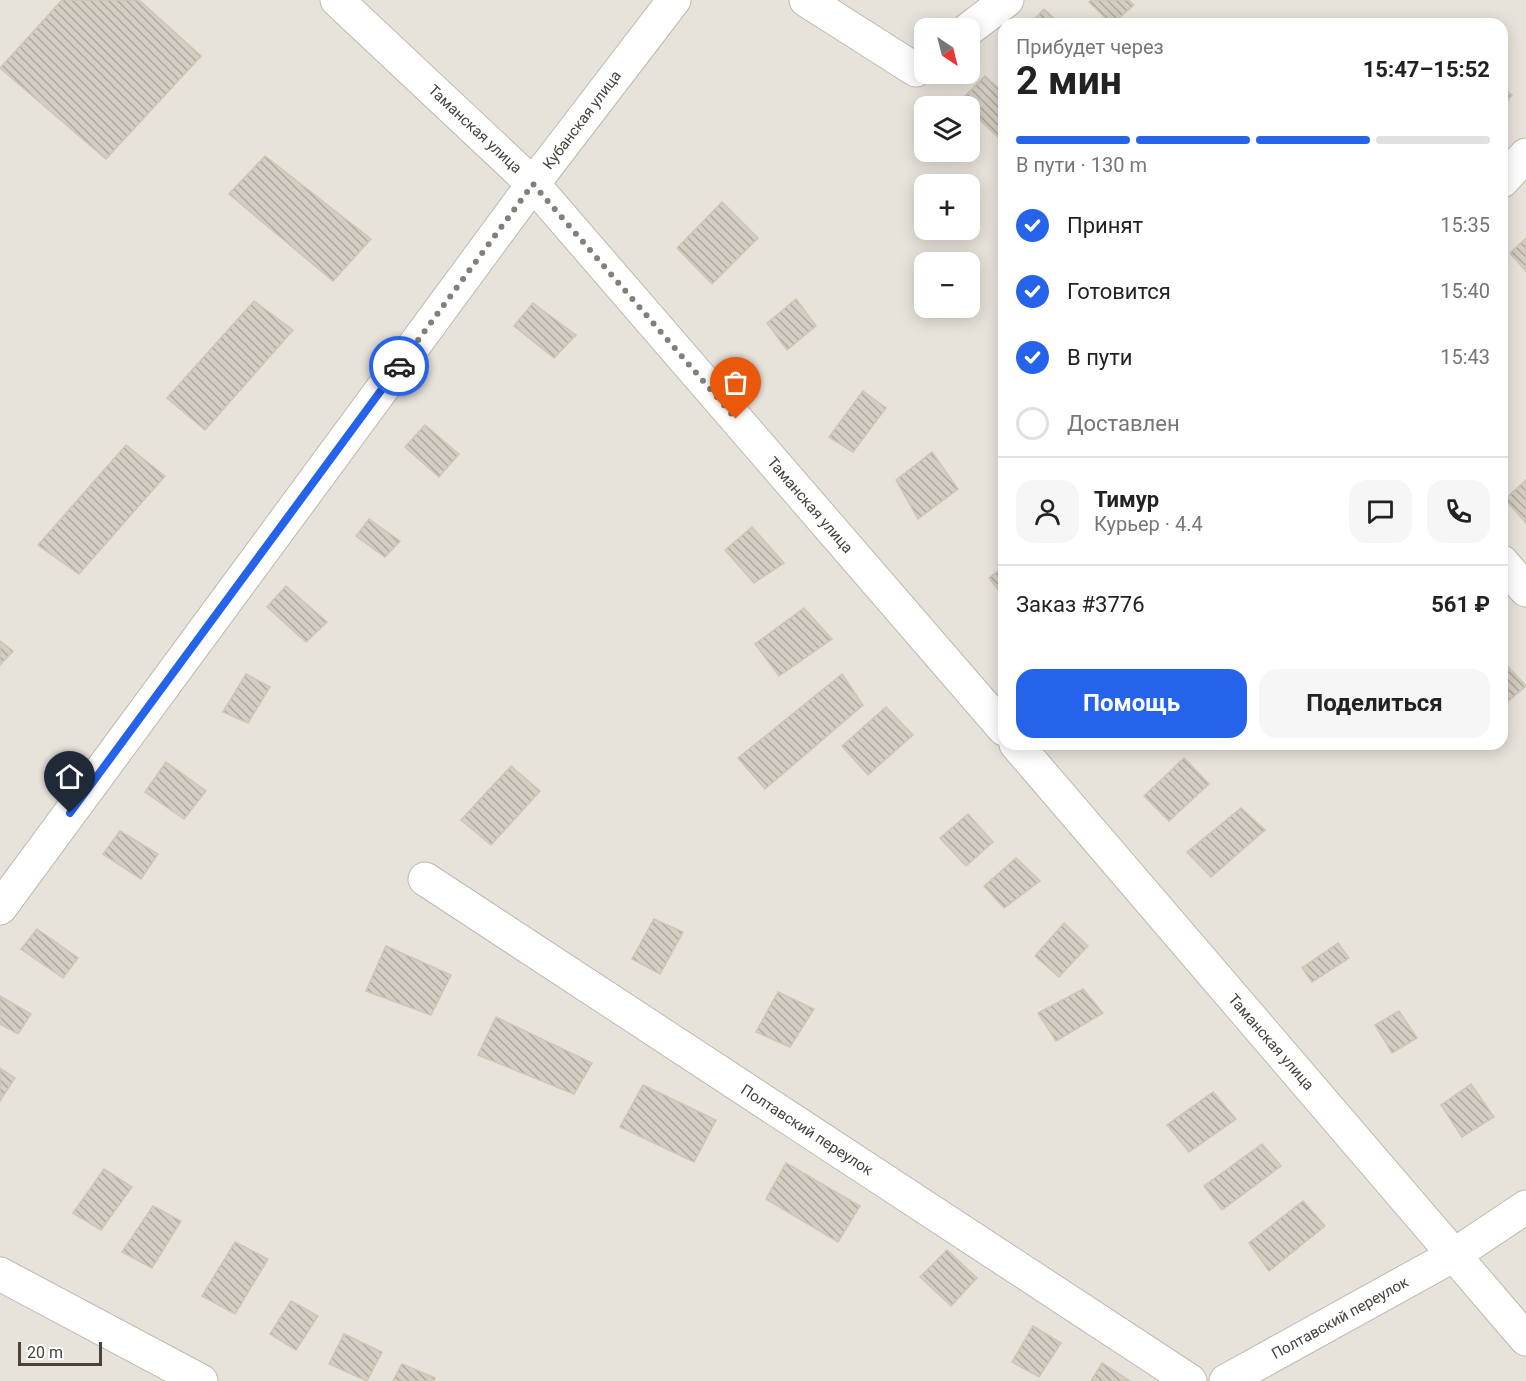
<!DOCTYPE html>
<html lang="ru">
<meta charset="utf-8">
<style>
:root{--surface:#fff;--page:#f6f6f6;--text:#222;--muted:#767676;--line:#e0e0e0;--accent:#2563eb}
body{margin:0;font-family:Roboto,sans-serif;background:var(--page);color:var(--text);height:100vh;display:flex;flex-direction:column;font-size:22px;white-space:nowrap}
*{box-sizing:border-box;margin:0}
p{font-size:20px;color:var(--muted)}
.icon{flex:none;width:33px;height:33px;fill:none;stroke:currentColor;stroke-width:2;stroke-linecap:round;stroke-linejoin:round}
.map{position:relative;flex:1;overflow:hidden}
.details{position:absolute;left:998px;top:18px;width:510px;height:732px;display:flex;flex-direction:column;background:var(--surface);border-radius:18px;box-shadow:0 3px 15px #0003}
.details>*{flex:none}
.needle{width:39px;rotate:145deg}
.fabs{position:absolute;left:914px;top:18px;display:grid;gap:12px}
.fabs a{display:grid;place-items:center;width:66px;height:66px;border-radius:12px;background:var(--surface);box-shadow:0 3px 15px #0003;font-size:30px}
.scale{position:absolute;left:18px;bottom:15px;width:84px;box-sizing:border-box;padding-left:6px;border:3px solid #48423a;border-top:0;font-size:16px;line-height:21px;white-space:nowrap;color:#48423a;-webkit-text-stroke:4px #fff;paint-order:stroke}
.pin{position:absolute;display:grid;place-items:center;width:51px;height:51px;color:#fff;margin:-62px -26px;border-radius:50% 50% 50% 0;rotate:-45deg;box-shadow:0 0 6px #0007}
.pin .icon{rotate:45deg}
.courier{position:absolute;display:grid;place-items:center;width:60px;height:60px;margin:-30px;border:4px solid #2563eb;border-radius:50%;background:#fff;color:#222;box-shadow:0 2px 8px #0007}
.overview em{font-style:normal;font-weight:700}
.overview div{display:flex;flex-direction:column-reverse}
.overview{display:flex;align-items:center;justify-content:space-between;height:102px;padding:0 18px}
h1{font-size:39px;font-weight:700;line-height:45px}
.bar{display:grid;grid-template-columns:repeat(4,1fr);gap:9px 6px;align-content:center;height:72px;padding:0 18px}
.bar i{height:8px;border-radius:4px;background:var(--line)}
.bar .selected{background:var(--accent)}
.bar p{grid-column:span 4}
.line{display:flex;align-items:center;gap:15px;padding:0 18px;border-top:2px solid var(--line)}
.line div{flex:1}
.round{display:grid;place-items:center;flex:none;width:63px;height:63px;border-radius:18px;background:var(--page)}
ol{padding:0 18px;list-style:none}
li{display:flex;align-items:center;gap:18px;height:66px}
li p{margin-inline-start:auto}
li .icon{padding:6px;border-radius:50%;background:var(--accent);color:#fff;stroke-width:4}
li:last-child{color:var(--muted)}
li i{width:33px;height:33px;border:3px solid var(--line);border-radius:50%}
.primary-button{display:flex;gap:12px;margin-top:auto;padding:12px 18px}
.primary-button a{flex:1;height:69px;border-radius:18px;background:var(--accent);color:#fff;font-size:24px;font-weight:700;line-height:69px;text-align:center}
.primary-button a+a{background:var(--page);color:var(--text)}
.map>svg:first-child{display:block}
.residential{fill:#e7e3db;fill-rule:evenodd}
.building{fill:url(#building-back-hatch);stroke:#cec5b6;stroke-width:1.5}
.lines{fill:none;stroke-linecap:round;stroke-linejoin:round}
.minor-casing{stroke:#bfb9af;stroke-width:35}
.minor{stroke:#fff;stroke-width:33}
.done{stroke:#847f78;stroke-width:6;stroke-dasharray:0 10.8}
.route{stroke:#2563eb;stroke-width:8}
.labels{text-anchor:middle;stroke-width:5;stroke-linejoin:round;paint-order:stroke}
.street-label{font-size:15px;fill:#48423a;stroke:#fff}
</style>
<div class="map">
<svg width="1526" height="1381" viewBox="0 0 1526 1381">
<defs>
<pattern id="building-back-hatch" width="6" height="6" patternUnits="userSpaceOnUse" patternTransform="scale(1.5)"><rect width="6" height="6" fill="#d4cdc2"/><path d="M-1 5l2 2M0 0l6 6M5-1l2 2" fill="none" stroke="#aea89f"/></pattern>
</defs>
<rect width="100%" height="100%" fill="#f4f1ec"/>
<path class="residential" d="M 0,0 L 1526,0 L 1526,1381 L 0,1381 ZM 1004,24 L 1502,24 L 1502,744 L 1004,744 ZM 924,28 L 969,28 L 969,74 L 924,74 ZM 924,106 L 969,106 L 969,152 L 924,152 ZM 924,184 L 969,184 L 969,230 L 924,230 ZM 924,262 L 969,262 L 969,308 L 924,308 Z"/>
<path class="building" d="M 62,0 L 139,0 L 201,56 L 106,159 L 0,68 Z
M 1091,0 L 1128,0 L 1134,5 L 1112,24 L 1089,2 Z
M 1044,9 L 1060,24 L 1030,24 Z
M 985,76 L 1004,93 L 1004,143 L 960,101 Z
M 1502,87 L 1512,95 L 1502,107 Z
M 265,156 L 371,239 L 333,281 L 229,194 Z
M 722,202 L 758,238 L 712,284 L 677,248 Z
M 1526,238 L 1526,271 L 1510,253 Z
M 796,299 L 816,326 L 787,350 L 767,323 Z
M 254,301 L 293,330 L 205,430 L 167,398 Z
M 533,303 L 576,335 L 554,358 L 514,326 Z
M 863,391 L 886,408 L 853,452 L 829,437 Z
M 425,425 L 459,454 L 439,477 L 405,447 Z
M 126,445 L 165,476 L 79,574 L 38,545 Z
M 932,452 L 958,489 L 918,519 L 896,480 Z
M 1526,480 L 1526,523 L 1505,499 Z
M 369,519 L 400,541 L 385,557 L 356,536 Z
M 752,527 L 784,563 L 754,583 L 725,550 Z
M 1004,567 L 1004,597 L 989,578 Z
M 286,586 L 327,622 L 306,642 L 267,607 Z
M 804,608 L 832,639 L 779,676 L 755,644 Z
M 0,641 L 13,651 L 0,665 Z
M 1502,660 L 1526,686 L 1502,706 Z
M 246,674 L 270,687 L 248,723 L 223,712 Z
M 842,674 L 863,705 L 765,789 L 738,758 Z
M 886,707 L 913,735 L 868,775 L 842,746 Z
M 1184,758 L 1209,784 L 1169,821 L 1144,796 Z
M 166,762 L 206,791 L 184,819 L 145,792 Z
M 511,766 L 540,791 L 491,845 L 461,820 Z
M 1241,808 L 1265,830 L 1211,877 L 1187,852 Z
M 968,814 L 993,842 L 966,866 L 940,838 Z
M 120,831 L 158,854 L 141,879 L 103,854 Z
M 1016,858 L 1040,881 L 1004,908 L 984,886 Z
M 654,919 L 683,932 L 660,974 L 632,959 Z
M 1064,923 L 1088,946 L 1059,977 L 1035,956 Z
M 37,929 L 78,958 L 63,978 L 21,949 Z
M 1338,943 L 1349,958 L 1312,982 L 1302,968 Z
M 386,946 L 451,975 L 431,1015 L 366,991 Z
M 1083,989 L 1103,1013 L 1056,1041 L 1038,1013 Z
M 778,992 L 814,1009 L 790,1047 L 756,1032 Z
M 0,996 L 31,1014 L 18,1034 L 0,1024 Z
M 1399,1011 L 1417,1038 L 1392,1053 L 1375,1025 Z
M 496,1017 L 592,1063 L 574,1094 L 478,1055 Z
M 0,1068 L 15,1078 L 0,1101 Z
M 1471,1084 L 1494,1117 L 1462,1137 L 1441,1105 Z
M 643,1085 L 716,1120 L 694,1162 L 620,1127 Z
M 1213,1092 L 1236,1119 L 1189,1152 L 1167,1125 Z
M 1262,1144 L 1281,1166 L 1222,1210 L 1204,1186 Z
M 786,1163 L 860,1206 L 838,1242 L 766,1199 Z
M 104,1169 L 132,1187 L 101,1230 L 73,1213 Z
M 1303,1201 L 1325,1226 L 1269,1271 L 1249,1243 Z
M 153,1206 L 181,1221 L 152,1268 L 122,1252 Z
M 235,1242 L 268,1259 L 235,1314 L 202,1296 Z
M 947,1250 L 977,1278 L 951,1306 L 920,1277 Z
M 291,1301 L 318,1316 L 296,1350 L 270,1334 Z
M 1033,1326 L 1061,1343 L 1039,1377 L 1012,1362 Z
M 344,1334 L 382,1352 L 367,1381 L 329,1364 Z
M 1102,1363 L 1130,1381 L 1091,1381 Z
M 402,1364 L 435,1378 L 434,1381 L 393,1381 Z"/>
<g class="lines">
<defs>
<path id="minor" d="M 337,0 L 533,184 L 1004,729
M 806,0 L 916,70 L 924,64
M 969,29 L 1007,0
M 1502,181 L 1526,155
M 1502,562 L 1526,590
M 1016,744 L 1526,1339
M 425,879 L 1190,1381
M 0,908 L 533,184 L 674,0
M 0,1274 L 201,1381
M 1226,1381 L 1454,1255 L 1526,1207"/>
</defs>
<use href="#minor" class="minor-casing"/>
<use href="#minor" class="minor"/>
</g>
<g class="lines">
<path class="done" d="M 399,366 L 533,184 L 736,419"/>
<path class="route" d="M 70,813 L 399,366"/>
</g>
<g class="labels">
<g class="street-label">
<text transform="translate(582 120) rotate(-53)" y="5">Кубанская улица</text>
<text transform="translate(475 129) rotate(43)" y="5">Таманская улица</text>
<text transform="translate(810 505) rotate(49)" y="5">Таманская улица</text>
<text transform="translate(1271 1042) rotate(49)" y="5">Таманская улица</text>
<text transform="translate(807 1130) rotate(33)" y="5">Полтавский переулок</text>
<text transform="translate(1340 1318) rotate(-29)" y="5">Полтавский переулок</text>
</g>
</g>
</svg>
<div class="fabs">
<a><svg class="needle" viewBox="-14 -14 28 28"><path d="M0-13l5 13h-10z" fill="#e53935"/><path d="M0 13l5-13h-10z" fill="#767676"/></svg></a>
<a><svg class="icon" aria-label="layers" viewBox="0 0 24 24"><path d="M12 4l9 5-9 5-9-5zM3 14l9 5 9-5"/></svg></a>
<a>+</a>
<a>−</a>
</div>
<div class="scale">20 m</div>
<div class="pin" style="left:736px;top:419px;background:#ea580c"><svg class="icon" aria-label="bag" viewBox="0 0 24 24"><path d="M5 8h14l-1 12H6zM9 8a3 3 0 0 1 6 0"/></svg></div>
<div class="pin" style="left:70px;top:813px;background:#1f2937"><svg class="icon" aria-label="home" viewBox="0 0 24 24"><path d="M3 11l9-7 9 7M6 9v11h12V9"/></svg></div>
<div class="courier" style="left:399px;top:366px"><svg class="icon" aria-label="car" viewBox="0 0 24 24"><path d="M5 17H2v-5l4-1 3-4h7l3 4 3 1v5h-3M9 17h6M6 11h13"/><circle cx="7" cy="17" r="2"/><circle cx="17" cy="17" r="2"/></svg></div>
<section class="details">
<div class="overview"><div><h1>2 мин</h1><p>Прибудет через</p></div><em>15:47–15:52</em></div>
<div class="bar"><i class="selected"></i><i class="selected"></i><i class="selected"></i><i></i><p>В пути · 130 m</p></div>
<ol>
<li><svg class="icon" aria-label="check" viewBox="0 0 24 24"><path d="M5 12l5 5 9-10"/></svg>Принят<p>15:35</p></li>
<li><svg class="icon" aria-label="check" viewBox="0 0 24 24"><path d="M5 12l5 5 9-10"/></svg>Готовится<p>15:40</p></li>
<li><svg class="icon" aria-label="check" viewBox="0 0 24 24"><path d="M5 12l5 5 9-10"/></svg>В пути<p>15:43</p></li>
<li><i></i>Доставлен</li>
</ol>
<div class="line" style="height:108px"><a class="round"><svg class="icon" aria-label="person" viewBox="0 0 24 24"><circle cx="12" cy="8" r="4"/><path d="M4 21q1-7 8-7t8 7"/></svg></a><div><b>Тимур</b><p>Курьер · 4.4</p></div><a class="round"><svg class="icon" aria-label="chat" viewBox="0 0 24 24"><path d="M4 5h16v11H9l-5 4z"/></svg></a><a class="round"><svg class="icon" aria-label="phone" viewBox="0 0 24 24"><path d="M5 4h4l2 5-3 2q2 4 5 5l2-3 5 2v4C11 20 4 13 5 4z"/></svg></a></div>
<div class="line" style="height:78px"><div>Заказ #3776</div><b>561 ₽</b></div>
<div class="primary-button"><a>Помощь</a><a>Поделиться</a></div>
</section>
</div>
